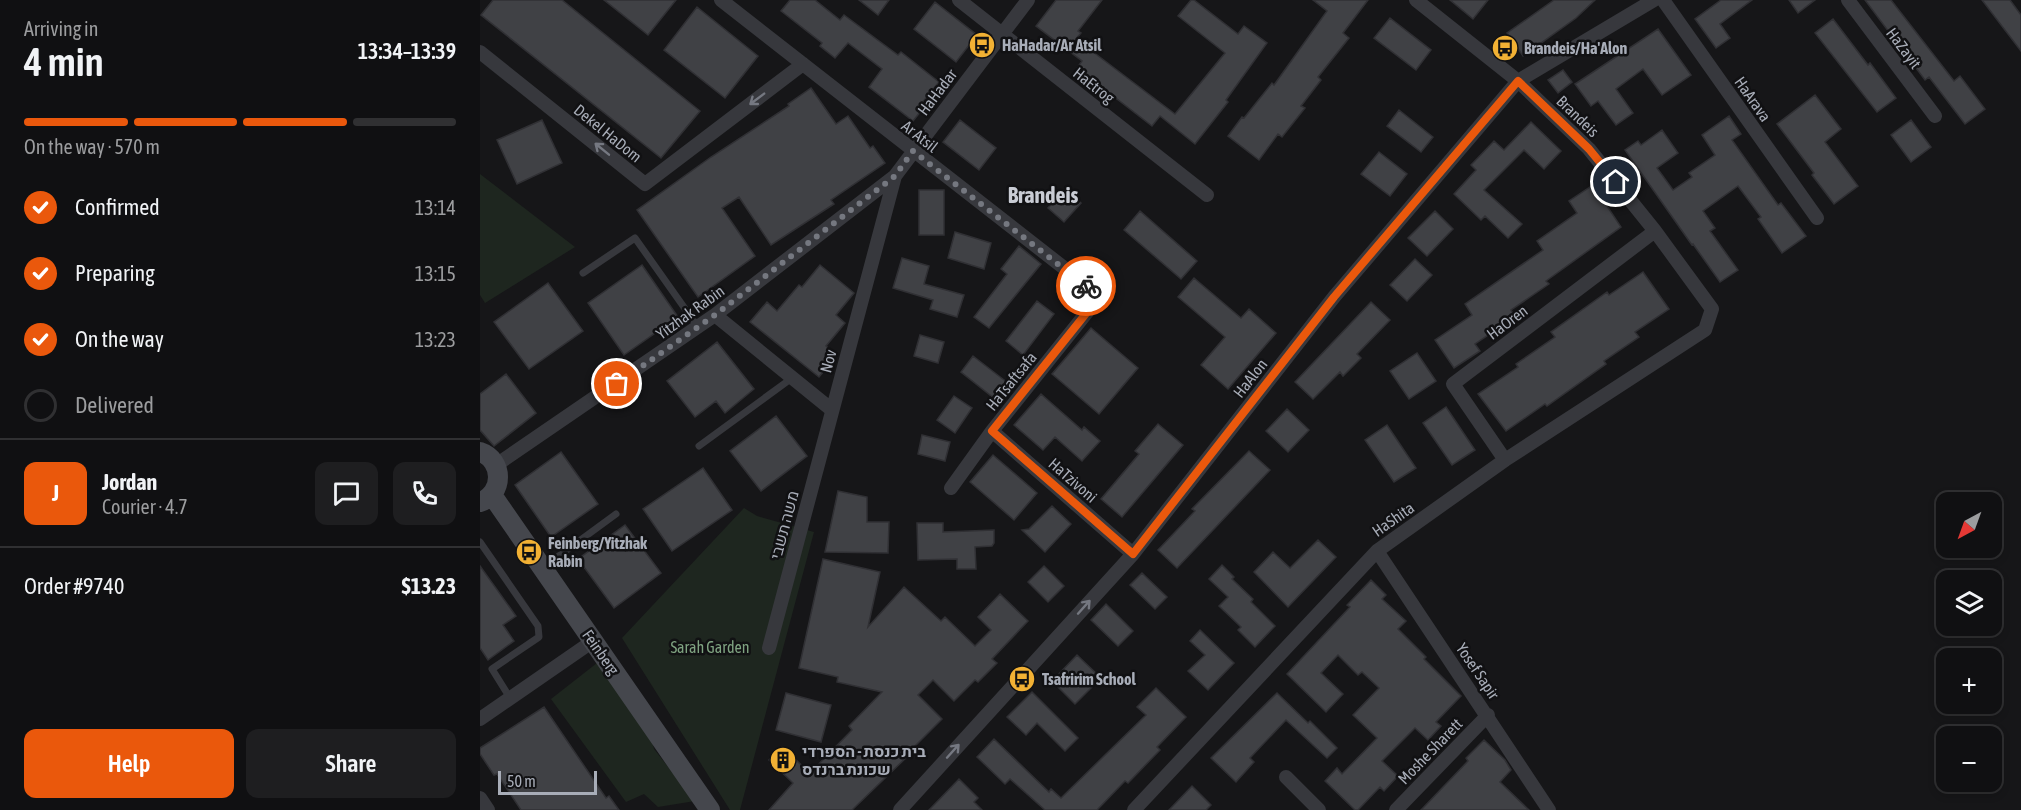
<!DOCTYPE html>
<meta charset="utf-8">
<style>
:root{--surface:#101012;--page:#1e1e20;--text:#f1f3f6;--muted:#9c9d9f;--line:#303032;--accent:#ea580c}
body{margin:0;font-family:"Asap Condensed",Heebo,sans-serif;background:var(--page);color:var(--text);height:100vh;display:flex;flex-direction:column;font-size:22px;white-space:nowrap}
*{box-sizing:border-box;margin:0}
p{font-size:20px;color:var(--muted)}
.icon{flex:none;width:33px;height:33px;fill:none;stroke:currentColor;stroke-width:2;stroke-linecap:round;stroke-linejoin:round}
.map{position:relative;flex:1;overflow:hidden}
.side{display:flex;flex-direction:column;background:var(--surface);width:480px}
.side>*{flex:none}
.needle{width:39px;rotate:221deg}
.tools{position:absolute;left:1456px;top:492px;display:grid;gap:12px}
.tools a{display:grid;place-items:center;width:66px;height:66px;border-radius:12px;background:var(--surface);box-shadow:0 3px 9px #0003,0 0 0 2px var(--line);font-size:30px}
.scale{position:absolute;left:18px;bottom:15px;width:99px;box-sizing:border-box;padding-left:6px;border:3px solid #a8adb8;border-top:0;font-size:16px;line-height:21px;white-space:nowrap;color:#a8adb8;-webkit-text-stroke:4px #111113;paint-order:stroke}
.pin{position:absolute;display:grid;place-items:center;width:51px;height:51px;color:#fff;margin:-26px;border:3px solid #fff;border-radius:50%;box-shadow:0 2px 6px #0007}
.courier{position:absolute;display:grid;place-items:center;width:60px;height:60px;margin:-30px;border:4px solid #ea580c;border-radius:50%;background:#fff;color:#222;box-shadow:0 2px 8px #0007}
.headline em{font-style:normal;font-weight:600}
.headline div{display:flex;flex-direction:column-reverse}
.headline{display:flex;align-items:center;justify-content:space-between;height:102px;padding:0 24px}
h1{font-size:39px;font-weight:600;line-height:45px}
.bar{display:grid;grid-template-columns:repeat(4,1fr);gap:9px 6px;align-content:center;height:72px;padding:0 24px}
.bar i{height:8px;border-radius:4px;background:var(--line)}
.bar .on{background:var(--accent)}
.bar p{grid-column:span 4}
.line{display:flex;align-items:center;gap:15px;padding:0 24px;border-top:2px solid var(--line)}
.line div{flex:1}
.round{display:grid;place-items:center;flex:none;width:63px;height:63px;border-radius:12px;background:var(--page)}
ol{padding:0 24px;list-style:none}
li{display:flex;align-items:center;gap:18px;height:66px}
li p{margin-inline-start:auto}
li .icon{padding:6px;border-radius:50%;background:var(--accent);color:#fff;stroke-width:4}
li:last-child{color:var(--muted)}
li i{width:33px;height:33px;border:3px solid var(--line);border-radius:50%}
.action{display:flex;gap:12px;margin-top:auto;padding:12px 24px}
.action a{flex:1;height:69px;border-radius:12px;background:var(--accent);color:#fff;font-size:24px;font-weight:600;line-height:69px;text-align:center}
.action a+a{background:var(--page);color:var(--text)}
main{display:flex;flex:1;min-height:0}
.map>svg:first-child{display:block}
.green{fill:#1e261f}
.building{fill:#404145;stroke:#303034;stroke-width:1.5}
.lines{fill:none;stroke-linecap:round;stroke-linejoin:round}
.lane{stroke:#37383d;stroke-width:7}
.street{stroke:#37383d;stroke-width:14}
.secondary{stroke:#45474d;stroke-width:20}
.oneway{stroke:#757881}
.done{stroke:#757880;stroke-width:6;stroke-dasharray:0 10.8}
.route{stroke:#ea580c;stroke-width:8}
.labels{text-anchor:middle;stroke-width:5;stroke-linejoin:round;paint-order:stroke}
.poi-label{font-size:16px;font-weight:bold;fill:#a8adb8;stroke:#111113;text-anchor:start}
.street-label{font-size:16px;fill:#a8adb8;stroke:#111113}
.park-label{font-size:16px;fill:#7fa381;stroke:#111113}
.district-label{font-size:22px;font-weight:bold;fill:#c9ccd4;stroke:#111113}
</style>
<main>
<section class="side">
<div class="headline"><div><h1>4 min</h1><p>Arriving in</p></div><em>13:34–13:39</em></div>
<div class="bar"><i class="on"></i><i class="on"></i><i class="on"></i><i></i><p>On the way · 570 m</p></div>
<ol>
<li><svg class="icon" aria-label="check" viewBox="0 0 24 24"><path d="M5 12l5 5 9-10"/></svg>Confirmed<p>13:14</p></li>
<li><svg class="icon" aria-label="check" viewBox="0 0 24 24"><path d="M5 12l5 5 9-10"/></svg>Preparing<p>13:15</p></li>
<li><svg class="icon" aria-label="check" viewBox="0 0 24 24"><path d="M5 12l5 5 9-10"/></svg>On the way<p>13:23</p></li>
<li><i></i>Delivered</li>
</ol>
<div class="line" style="height:108px"><b class="round" style="background:var(--accent);color:#fff">J</b><div><b>Jordan</b><p>Courier · 4.7</p></div><a class="round"><svg class="icon" aria-label="chat" viewBox="0 0 24 24"><path d="M4 5h16v11H9l-5 4z"/></svg></a><a class="round"><svg class="icon" aria-label="phone" viewBox="0 0 24 24"><path d="M5 4h4l2 5-3 2q2 4 5 5l2-3 5 2v4C11 20 4 13 5 4z"/></svg></a></div>
<div class="line" style="height:78px"><div>Order #9740</div><b>$13.23</b></div>
<div class="action"><a>Help</a><a>Share</a></div>
</section>
<div class="map">
<svg width="1541" height="810" viewBox="0 0 1541 810">
<rect width="100%" height="100%" fill="#161618"/>
<path class="green" d="M 0,174 L 95,247 L 5,303 L 0,295 Z
M 264,508 L 277,516 L 334,532 L 260,810 L 250,810 L 142,638 Z
M 117,663 L 171,736 L 174,749 L 215,801 L 178,807 L 164,794 L 146,802 L 71,699 Z"/>
<path class="building" d="M 13,0 L 82,0 L 220,111 L 181,158 L 1,15 Z
M 124,0 L 196,0 L 168,35 Z
M 310,0 L 335,0 L 360,20 L 364,15 L 418,55 L 421,52 L 459,82 L 442,103 L 445,106 L 433,121 L 389,87 L 402,69 L 368,43 L 355,58 L 340,46 L 342,43 L 301,11 Z
M 379,0 L 409,0 L 398,15 Z
M 576,0 L 622,0 L 598,31 L 601,33 L 596,39 L 695,114 L 745,53 L 698,16 L 711,0 L 714,0 L 758,34 L 764,26 L 787,43 L 746,100 L 748,102 L 715,144 L 680,116 L 672,126 L 597,68 L 602,61 L 556,26 Z
M 833,0 L 888,0 L 863,33 L 869,38 L 838,77 L 841,80 L 821,106 L 825,108 L 802,137 L 798,134 L 779,160 L 748,136 L 762,117 L 764,118 L 792,83 L 794,85 L 847,11 Z
M 970,0 L 1008,0 L 993,19 Z
M 1074,0 L 1115,0 L 1096,18 L 1043,56 L 1027,33 Z
M 1241,0 L 1272,0 L 1240,24 L 1250,38 L 1236,48 L 1215,19 Z
M 1309,0 L 1335,0 L 1318,13 Z
M 1385,0 L 1411,0 L 1474,81 L 1480,76 L 1505,109 L 1485,124 L 1449,77 L 1445,80 Z
M 1502,0 L 1530,0 L 1541,15 L 1541,51 Z
M 455,2 L 497,35 L 476,62 L 434,29 Z
M 217,7 L 278,56 L 245,98 L 184,50 Z
M 910,18 L 951,50 L 936,70 L 894,38 Z
M 1353,19 L 1388,65 L 1390,63 L 1416,98 L 1397,112 L 1335,33 Z
M 1178,29 L 1211,75 L 1182,95 L 1163,69 L 1136,89 L 1153,113 L 1136,125 L 1118,101 L 1111,106 L 1095,84 Z
M 1083,70 L 1092,82 L 1078,93 L 1068,80 Z
M 331,88 L 356,124 L 368,116 L 390,148 L 393,146 L 405,163 L 351,200 L 354,204 L 291,245 L 259,197 L 242,208 L 275,256 L 218,297 L 157,210 L 231,157 L 309,106 L 308,104 Z
M 1335,95 L 1361,129 L 1345,142 L 1378,186 L 1354,204 L 1332,175 L 1334,173 L 1297,124 Z
M 919,110 L 953,137 L 941,152 L 907,126 Z
M 1249,116 L 1261,134 L 1252,140 L 1298,205 L 1301,203 L 1326,236 L 1302,253 L 1278,219 L 1281,217 L 1258,186 L 1223,211 L 1235,228 L 1230,231 L 1258,270 L 1240,282 L 1213,244 L 1212,245 L 1145,150 L 1158,141 L 1161,145 L 1182,130 L 1198,153 L 1177,168 L 1193,190 L 1212,177 L 1209,173 L 1235,155 L 1222,135 Z
M 62,120 L 82,163 L 37,184 L 17,140 Z
M 480,120 L 516,148 L 499,170 L 463,142 Z
M 1431,120 L 1451,147 L 1431,162 L 1411,135 Z
M 1051,122 L 1081,151 L 1064,169 L 1044,150 L 1004,190 L 1042,224 L 1028,238 L 1005,216 L 1001,220 L 974,194 L 996,170 L 991,165 L 1014,141 L 1024,150 Z
M 899,152 L 927,174 L 910,196 L 881,174 Z
M 1113,185 L 1141,227 L 1066,281 L 1069,284 L 1031,310 L 1035,317 L 995,344 L 1000,351 L 974,368 L 955,340 L 992,315 L 985,304 L 1063,250 L 1057,241 L 1097,213 L 1089,201 Z
M 585,189 L 601,203 L 584,222 L 568,208 Z
M 439,190 L 464,190 L 464,235 L 439,235 Z
M 660,211 L 717,261 L 701,279 L 644,230 Z
M 955,211 L 973,229 L 947,256 L 928,238 Z
M 475,232 L 511,243 L 504,269 L 468,258 Z
M 539,246 L 561,264 L 509,328 L 494,317 L 527,274 L 521,269 Z
M 422,258 L 449,266 L 444,284 L 484,295 L 477,317 L 450,309 L 453,300 L 413,288 Z
M 935,259 L 952,275 L 927,301 L 910,285 Z
M 162,265 L 198,317 L 144,355 L 108,303 Z
M 340,265 L 374,293 L 356,315 L 365,323 L 346,346 L 357,355 L 339,377 L 270,322 L 287,302 L 297,311 L 319,285 L 322,287 Z
M 1163,272 L 1189,309 L 1155,332 L 1159,337 L 1124,361 L 1126,364 L 1067,406 L 1065,404 L 1026,431 L 998,394 L 1038,367 L 1036,364 L 1075,337 L 1071,332 L 1127,292 L 1129,295 Z
M 714,278 L 761,318 L 769,309 L 796,333 L 748,389 L 721,365 L 745,337 L 698,297 Z
M 68,283 L 103,331 L 49,369 L 14,322 Z
M 557,301 L 574,314 L 543,355 L 526,341 Z
M 891,302 L 910,320 L 877,354 L 881,358 L 863,376 L 860,372 L 833,399 L 815,382 Z
M 611,328 L 658,368 L 619,414 L 572,374 Z
M 440,335 L 464,342 L 458,363 L 434,356 Z
M 237,342 L 274,389 L 245,413 L 236,401 L 215,417 L 187,381 Z
M 937,353 L 956,381 L 929,399 L 910,371 Z
M 493,356 L 528,383 L 515,399 L 481,372 Z
M 26,374 L 56,413 L 14,446 L 0,430 L 0,394 Z
M 561,394 L 602,430 L 604,427 L 620,441 L 602,461 L 575,437 L 563,450 L 534,425 Z
M 474,396 L 492,408 L 475,433 L 457,420 Z
M 966,407 L 995,450 L 972,465 L 943,423 Z
M 807,409 L 829,430 L 808,452 L 786,431 Z
M 296,416 L 327,456 L 281,491 L 250,451 Z
M 678,424 L 703,445 L 642,517 L 621,499 L 659,454 L 655,451 Z
M 907,425 L 936,468 L 914,482 L 885,440 Z
M 442,435 L 470,442 L 465,461 L 438,454 Z
M 769,451 L 790,470 L 697,568 L 678,550 L 715,511 L 712,509 Z
M 81,452 L 118,504 L 71,537 L 35,485 Z
M 513,455 L 557,493 L 534,520 L 490,482 Z
M 223,468 L 252,510 L 192,551 L 163,509 Z
M 358,491 L 387,497 L 387,522 L 409,522 L 408,553 L 345,552 Z
M 572,506 L 591,524 L 565,552 L 542,530 L 549,529 Z
M 437,523 L 463,523 L 463,532 L 514,530 L 514,543 L 512,546 L 495,547 L 496,569 L 477,569 L 477,559 L 438,560 Z
M 145,525 L 181,573 L 134,608 L 98,559 Z
M 838,540 L 856,557 L 808,607 L 774,572 L 793,552 L 810,568 Z
M 343,559 L 400,572 L 388,627 L 424,587 L 461,621 L 465,617 L 495,646 L 511,630 L 498,617 L 520,594 L 548,621 L 512,659 L 517,663 L 498,682 L 495,680 L 474,701 L 453,680 L 438,695 L 462,719 L 430,751 L 432,752 L 372,810 L 289,810 L 313,783 L 289,760 L 302,747 L 330,773 L 372,730 L 369,726 L 402,692 L 357,682 L 358,677 L 319,668 Z
M 742,565 L 754,577 L 752,579 L 773,599 L 771,602 L 795,626 L 775,647 L 758,630 L 761,627 L 739,606 L 748,597 L 729,579 Z
M 0,566 L 36,616 L 23,625 L 34,641 L 8,660 L 0,648 Z
M 564,566 L 584,586 L 568,602 L 548,582 Z
M 662,573 L 687,597 L 675,609 L 650,585 Z
M 891,580 L 906,595 L 902,599 L 926,621 L 918,629 L 946,657 L 944,659 L 981,696 L 956,722 L 961,726 L 948,740 L 935,728 L 902,761 L 918,776 L 904,791 L 900,787 L 878,810 L 875,810 L 845,781 L 857,768 L 862,774 L 897,738 L 873,715 L 899,688 L 882,672 L 878,675 L 858,655 L 841,673 L 863,694 L 846,712 L 807,674 L 870,607 L 867,605 Z
M 626,604 L 653,631 L 638,646 L 611,620 Z
M 720,630 L 754,663 L 728,690 L 708,671 L 725,655 L 710,641 Z
M 597,655 L 621,678 L 595,704 L 572,681 Z
M 676,688 L 706,717 L 677,747 L 680,750 L 648,783 L 645,781 L 617,810 L 565,810 L 530,779 L 525,784 L 497,757 L 514,739 L 569,792 L 571,789 L 581,798 L 666,715 L 657,707 Z
M 552,692 L 598,738 L 585,751 L 557,723 L 546,735 L 527,717 Z
M 306,693 L 351,705 L 341,742 L 296,730 Z
M 797,693 L 828,723 L 830,721 L 857,748 L 847,758 L 806,720 L 770,758 L 774,762 L 756,782 L 731,758 Z
M 64,707 L 126,798 L 129,796 L 139,810 L 41,810 L 17,774 L 14,775 L 0,754 L 0,748 Z
M 1004,740 L 1025,760 L 1031,770 L 1020,782 L 1049,810 L 941,810 L 988,761 L 986,758 Z
M 479,779 L 498,798 L 494,802 L 502,810 L 449,810 Z
M 712,786 L 731,805 L 726,810 L 689,810 Z"/>
<g class="lines">
<path class="lane" d="M 103,273 L 155,238 L 218,327
M 219,446 L 312,378
M 0,542 L 58,626 L 59,637 L 12,669 L 30,698
M 65,566 L 136,514"/>
<path class="street" d="M 241,0 L 620,296 L 512,431 L 471,488
M 479,0 L 727,195
M 1183,0 L 1337,218
M 1368,0 L 1455,116
M 0,52 L 165,184 L 323,64
M 235,315 L 352,410
M 512,431 L 653,554
M 1025,460 L 973,384 L 1175,231
M 16,465 L 235,315 L 415,176 L 548,0
M 897,551 L 1069,810
M 289,648 L 415,176
M 0,719 L 113,641
M 806,777 L 839,810
M 0,798 L 8,810
M 420,810 L 653,554 L 854,297 L 1038,81 L 1174,0
M 654,810 L 897,551 L 1025,460 L 1225,330 L 1232,309 L 1175,231 L 1109,149 L 1038,81 L 936,0
M 916,810 L 1008,715"/>
<path class="secondary" d="M 0,452 C 24,460 24,494 0,502
M 12,495 L 230,810"/>
</g>
<defs><path id="oneway-shaft" d="M-6 0H5M1.5-3L5.5 0L1.5 3" fill="none" stroke-width="1.6" stroke-linecap="round" stroke-linejoin="round" transform="scale(1.5)"/></defs>
<g class="oneway">
<use href="#oneway-shaft" transform="translate(277 99) rotate(143)"/>
<use href="#oneway-shaft" transform="translate(122 149) rotate(-141)"/>
<use href="#oneway-shaft" transform="translate(604 607) rotate(-48)"/>
<use href="#oneway-shaft" transform="translate(473 751) rotate(-48)"/>
</g>
<g class="lines">
<path class="done" d="M 137,384 L 235,315 L 415,176 L 433,151 L 606,286"/>
<path class="route" d="M 606,286 L 620,296 L 512,431 L 653,554 L 854,297 L 1038,81 L 1109,149 L 1136,182"/>
</g>
<defs>
<symbol id="bus-disc" viewBox="-11 -11 22 22"><circle r="9.5" fill="#f2b134" stroke="#111113"/><path d="M-5-6H5V4H4V6H2V4H-2V6H-4V4H-5ZM-3.5-4V0h7V-4ZM-3.5 1.2v1.5H-2V1.2ZM2 1.2v1.5H3.5V1.2Z" fill="#111"/></symbol>
<symbol id="building-disc" viewBox="-11 -11 22 22"><circle r="9.5" fill="#f2b134" stroke="#111113"/><path d="M-4-6H4V6H1V3H-1V6H-4ZM-2.5-4.3h1.7v1.8h-1.7ZM.8-4.3h1.7v1.8H.8ZM-2.5-1h1.7V.8h-1.7ZM.8-1h1.7V.8H.8Z" fill="#111"/></symbol>
</defs>
<g fill-rule="evenodd">
<use href="#bus-disc" x="487" y="30" width="30" height="30"/>
<use href="#bus-disc" x="1010" y="33" width="30" height="30"/>
<use href="#bus-disc" x="34" y="537" width="30" height="30"/>
<use href="#bus-disc" x="527" y="664" width="30" height="30"/>
<use href="#building-disc" x="288" y="745" width="30" height="30"/>
</g>
<g class="labels">
<g class="poi-label">
<text x="522" y="51">HaHadar/Ar Atsil</text>
<text x="1044" y="54">Brandeis/Ha'Alon</text>
<text x="68" y="549">Feinberg/Yitzhak<tspan x="68" dy="18">Rabin</tspan></text>
<text x="562" y="685">Tsafririm School</text>
<text x="322" y="757">בית כנסת - הספרדי<tspan x="322" dy="18">שכונת ברנדס</tspan></text>
</g>
<g class="street-label">
<text transform="translate(1424 48) rotate(53)" y="6">HaZayit</text>
<text transform="translate(614 85) rotate(38)" y="6">HaEtrog</text>
<text transform="translate(457 92) rotate(-53)" y="6">HaHadar</text>
<text transform="translate(1273 99) rotate(55)" y="6">HaArava</text>
<text transform="translate(1098 116) rotate(44)" y="6">Brandeis</text>
<text transform="translate(128 133) rotate(39)" y="6">Dekel HaDom</text>
<text transform="translate(440 136) rotate(38)" y="6">Ar Atsil</text>
<text transform="translate(210 312) rotate(-36)" y="6">Yitzhak Rabin</text>
<text transform="translate(1027 322) rotate(-37)" y="6">HaOren</text>
<text transform="translate(348 361) rotate(-75)" y="6">Nov</text>
<text transform="translate(770 378) rotate(-52)" y="6">HaAlon</text>
<text transform="translate(531 381) rotate(-51)" y="6">HaTsaftsafa</text>
<text transform="translate(593 480) rotate(41)" y="6">HaTzivoni</text>
<text transform="translate(913 519) rotate(-35)" y="6">HaShita</text>
<text transform="translate(304 525) rotate(-75)" y="6">משה תשבי</text>
<text transform="translate(121 652) rotate(55)" y="6">Feinberg</text>
<text transform="translate(998 671) rotate(56)" y="6">Yosef Sapir</text>
<text transform="translate(950 751) rotate(-46)" y="6">Moshe Sharett</text>
</g>
<g class="park-label">
<text x="230" y="653">Sarah Garden</text>
</g>
<g class="district-label">
<text x="563" y="203">Brandeis</text>
</g>
</g>
</svg>
<div class="tools">
<a><svg class="needle" viewBox="-14 -14 28 28"><path d="M0-13l5 13h-10z" fill="#e53935"/><path d="M0 13l5-13h-10z" fill="#9c9d9f"/></svg></a>
<a><svg class="icon" aria-label="layers" viewBox="0 0 24 24"><path d="M12 4l9 5-9 5-9-5zM3 14l9 5 9-5"/></svg></a>
<a>+</a>
<a>−</a>
</div>
<div class="scale">50 m</div>
<div class="pin" style="left:137px;top:384px;background:#ea580c"><svg class="icon" aria-label="bag" viewBox="0 0 24 24"><path d="M5 8h14l-1 12H6zM9 8a3 3 0 0 1 6 0"/></svg></div>
<div class="pin" style="left:1136px;top:182px;background:#1f2937"><svg class="icon" aria-label="home" viewBox="0 0 24 24"><path d="M3 11l9-7 9 7M6 9v11h12V9"/></svg></div>
<div class="courier" style="left:606px;top:286px"><svg class="icon" aria-label="bike" viewBox="0 0 24 24"><circle cx="6" cy="16" r="4"/><circle cx="18" cy="16" r="4"/><path d="M6 16l4-8h5l3 8M10 8l3 8H6M13 5h3"/></svg></div>
</div>
</main>
